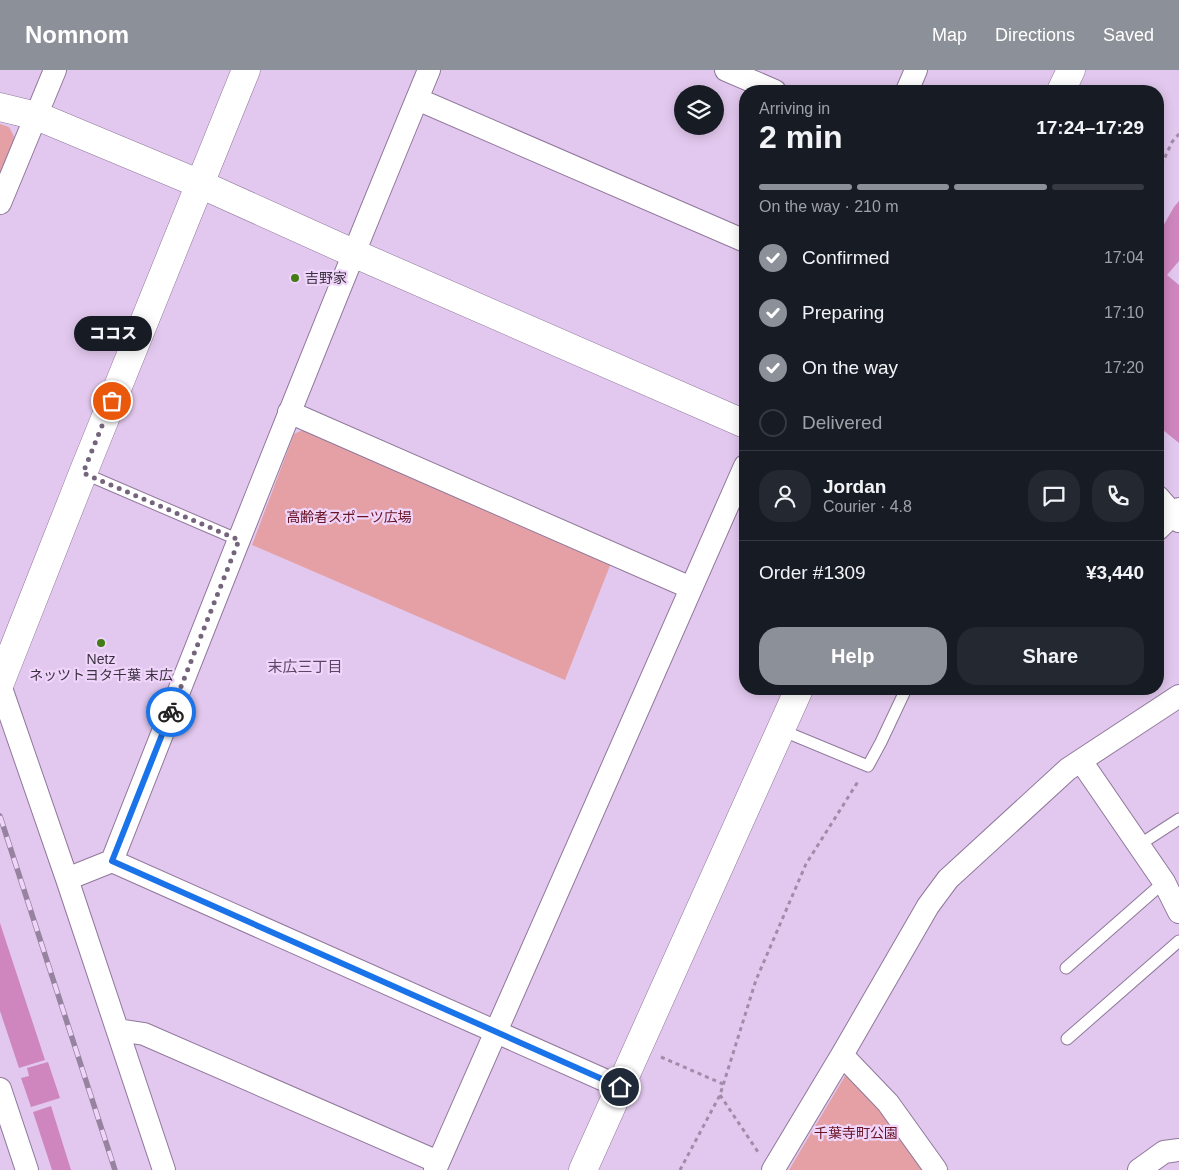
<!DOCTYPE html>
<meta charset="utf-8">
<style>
:root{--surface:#171b24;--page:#242831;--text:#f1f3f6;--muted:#9ea1a6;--line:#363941;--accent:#8c9099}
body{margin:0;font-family:Arial,"Noto Sans JP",sans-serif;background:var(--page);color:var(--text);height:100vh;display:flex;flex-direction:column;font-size:19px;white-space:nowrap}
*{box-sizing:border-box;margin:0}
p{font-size:16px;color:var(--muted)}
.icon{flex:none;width:28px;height:28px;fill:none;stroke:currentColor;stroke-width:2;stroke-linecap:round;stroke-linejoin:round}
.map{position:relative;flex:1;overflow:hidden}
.drawer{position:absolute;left:739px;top:15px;width:425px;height:610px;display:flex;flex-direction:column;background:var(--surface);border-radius:20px;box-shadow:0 2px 12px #0003}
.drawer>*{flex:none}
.fabs{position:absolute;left:674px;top:15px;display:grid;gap:10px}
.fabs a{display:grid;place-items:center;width:50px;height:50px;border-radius:50%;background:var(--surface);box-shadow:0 2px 12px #0003;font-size:25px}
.pin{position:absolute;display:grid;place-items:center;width:42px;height:42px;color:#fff;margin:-21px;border:2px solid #fff;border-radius:50%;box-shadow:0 1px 5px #0007}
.courier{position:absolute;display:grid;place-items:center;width:50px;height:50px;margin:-25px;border:4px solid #1a73e8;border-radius:50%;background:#fff;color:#222;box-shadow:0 1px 6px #0007}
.bubble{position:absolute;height:35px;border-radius:18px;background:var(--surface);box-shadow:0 2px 12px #0003;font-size:16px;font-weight:800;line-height:35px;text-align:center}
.overview em{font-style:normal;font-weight:800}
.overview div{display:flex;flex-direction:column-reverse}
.overview{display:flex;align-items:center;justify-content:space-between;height:85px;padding:0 20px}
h1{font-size:32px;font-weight:800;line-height:38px}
.bar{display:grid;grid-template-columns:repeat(4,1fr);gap:8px 5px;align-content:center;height:60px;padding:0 20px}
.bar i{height:6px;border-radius:4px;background:var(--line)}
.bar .current{background:var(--accent)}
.bar p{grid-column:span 4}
.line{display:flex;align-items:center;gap:12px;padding:0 20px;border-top:1px solid var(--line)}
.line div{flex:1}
.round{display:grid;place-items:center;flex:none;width:52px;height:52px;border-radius:20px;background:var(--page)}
ol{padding:0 20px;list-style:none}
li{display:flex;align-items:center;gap:15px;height:55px}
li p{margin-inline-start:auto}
li .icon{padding:5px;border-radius:50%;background:var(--accent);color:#fff;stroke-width:4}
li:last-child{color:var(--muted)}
li i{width:28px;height:28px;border:2px solid var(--line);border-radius:50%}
.action{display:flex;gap:10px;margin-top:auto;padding:10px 20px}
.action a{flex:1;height:58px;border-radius:20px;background:var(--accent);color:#fff;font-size:20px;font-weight:800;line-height:58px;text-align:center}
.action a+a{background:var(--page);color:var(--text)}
header{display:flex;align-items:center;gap:30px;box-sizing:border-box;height:70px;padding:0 25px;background:var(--accent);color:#fff}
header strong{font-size:24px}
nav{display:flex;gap:28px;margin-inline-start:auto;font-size:18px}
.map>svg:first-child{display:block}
.green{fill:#e4a0a4}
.building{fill:#cf86bf}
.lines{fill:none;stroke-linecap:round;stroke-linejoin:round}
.service-casing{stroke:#90789b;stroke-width:13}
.minor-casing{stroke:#90789b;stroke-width:24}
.tertiary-casing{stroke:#90789b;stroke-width:29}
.path{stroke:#a08ca9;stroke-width:3;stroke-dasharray:4 4;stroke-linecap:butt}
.service{stroke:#fff;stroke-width:11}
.minor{stroke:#fff;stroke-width:22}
.tertiary{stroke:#fff;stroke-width:28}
.rail-casing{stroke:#96839f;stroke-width:5.5}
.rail{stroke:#f0d5fb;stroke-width:4;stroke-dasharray:11;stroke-linecap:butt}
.done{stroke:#75657c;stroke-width:5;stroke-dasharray:0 9}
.route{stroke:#1a73e8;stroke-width:6}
.poi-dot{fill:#417c15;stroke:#f0d5fb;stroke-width:2}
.labels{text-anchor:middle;stroke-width:4.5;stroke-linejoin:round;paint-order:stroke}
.poi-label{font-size:14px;fill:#3a303f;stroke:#f0d5fb;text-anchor:start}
.park-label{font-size:14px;fill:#671323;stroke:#f0d5fb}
.neighbourhood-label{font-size:15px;fill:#5c4565;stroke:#f0d5fb}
</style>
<header>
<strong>Nomnom</strong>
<nav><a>Map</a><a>Directions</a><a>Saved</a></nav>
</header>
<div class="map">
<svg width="1179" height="1100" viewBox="0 0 1179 1100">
<rect width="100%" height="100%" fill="#e2c8ee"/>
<path class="green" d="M 0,54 L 9,57 L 16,70 L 0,109 Z
M 307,358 L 611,493 L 565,610 L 252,475 L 294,364 Z
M 848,1001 L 883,1037 L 926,1100 L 789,1100 Z"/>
<path class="building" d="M 1179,131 L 1179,191 L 1167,205 L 1179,215 L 1179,373 L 1163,360 L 1158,367 L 1158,165 L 1174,137 Z
M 0,853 L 45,990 L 19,998 L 0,941 Z
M 48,992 L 60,1028 L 31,1037 L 21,1008 L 29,1006 L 27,998 Z
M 51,1036 L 71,1100 L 52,1100 L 33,1042 Z"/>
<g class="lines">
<defs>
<path id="service" d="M 83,403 L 239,470
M 781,660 L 868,696 L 881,672 L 906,619
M 1139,775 L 1179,749
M 1066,898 L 1164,812
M 1067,969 L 1179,871"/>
<path id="minor" d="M 726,0 L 775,21
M 907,21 L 916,0
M 417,29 L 745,171
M 0,133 L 55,0
M 289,342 L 691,518
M 1158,427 L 1179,451
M 1158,459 L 1179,439
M 0,615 L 67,809 L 164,1100
M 1081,691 L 1164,812 L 1179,842
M 112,791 L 620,1017
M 67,809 L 112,791 C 216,527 320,263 429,0
M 118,960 L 144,964 L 438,1092
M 842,985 L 888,1033 L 936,1100
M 0,1019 L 27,1100
M 435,1100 L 745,396
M 773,1100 L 842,985 L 928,836 L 948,809 L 1068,699 L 1179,626
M 1139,1100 L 1164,1082 L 1179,1080"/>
<path id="tertiary" d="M 1061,21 L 1071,0
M 0,37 L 37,46 L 200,114 L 353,183 L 745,354
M 0,613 L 83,403 L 246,0
M 583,1100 L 799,619"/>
</defs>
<use href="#service" class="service-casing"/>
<use href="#minor" class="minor-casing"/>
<use href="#tertiary" class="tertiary-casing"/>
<path class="path" d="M 1158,102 L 1172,72 L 1179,64
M 661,987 L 723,1014
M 720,1025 L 758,1082
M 680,1100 L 720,1025 L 756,910 L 806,794 L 859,710"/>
<use href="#service" class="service"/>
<use href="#minor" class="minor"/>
<use href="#tertiary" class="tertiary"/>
<defs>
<path id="rail" d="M 0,746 L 115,1100"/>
</defs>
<use href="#rail" class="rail-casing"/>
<use href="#rail" class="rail"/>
</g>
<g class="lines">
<path class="done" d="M 112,331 L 83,403 L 239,470 L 171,642"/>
<path class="route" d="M 171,642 L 112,791 L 620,1017"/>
</g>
<g class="poi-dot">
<circle cx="295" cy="208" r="5"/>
<circle cx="101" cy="573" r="5"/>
</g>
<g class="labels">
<g class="poi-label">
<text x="305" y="213">吉野家</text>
<text x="101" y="594" text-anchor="middle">Netz<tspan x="101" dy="16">ネッツトヨタ千葉 末広</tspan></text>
</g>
<g class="park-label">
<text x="349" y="452">高齢者スポーツ広場</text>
<text x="856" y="1068">千葉寺町公園</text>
</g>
<g class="neighbourhood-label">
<text x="305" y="602">末広三丁目</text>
</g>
</g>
</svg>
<div class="fabs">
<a><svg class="icon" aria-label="layers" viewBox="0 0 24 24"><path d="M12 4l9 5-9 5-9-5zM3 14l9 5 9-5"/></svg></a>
</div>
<div class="pin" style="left:112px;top:331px;background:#ea580c"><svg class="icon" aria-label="bag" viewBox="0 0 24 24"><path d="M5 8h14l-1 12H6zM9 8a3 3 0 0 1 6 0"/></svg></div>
<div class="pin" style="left:620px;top:1017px;background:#1f2937"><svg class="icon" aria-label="home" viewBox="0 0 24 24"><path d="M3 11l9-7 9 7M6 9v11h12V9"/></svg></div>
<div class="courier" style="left:171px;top:642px"><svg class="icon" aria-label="bike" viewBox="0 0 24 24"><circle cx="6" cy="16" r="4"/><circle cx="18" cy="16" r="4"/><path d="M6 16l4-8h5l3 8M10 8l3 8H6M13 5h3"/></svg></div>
<div class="bubble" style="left:74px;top:246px;width:78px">ココス</div>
<section class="drawer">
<div class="overview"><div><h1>2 min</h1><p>Arriving in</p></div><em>17:24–17:29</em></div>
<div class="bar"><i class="current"></i><i class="current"></i><i class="current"></i><i></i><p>On the way · 210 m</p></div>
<ol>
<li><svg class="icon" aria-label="check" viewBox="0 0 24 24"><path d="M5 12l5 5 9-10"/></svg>Confirmed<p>17:04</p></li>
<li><svg class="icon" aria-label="check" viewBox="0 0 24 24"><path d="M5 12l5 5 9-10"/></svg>Preparing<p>17:10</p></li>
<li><svg class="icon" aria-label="check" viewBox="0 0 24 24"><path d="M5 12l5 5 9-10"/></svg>On the way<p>17:20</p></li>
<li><i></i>Delivered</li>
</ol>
<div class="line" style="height:90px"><a class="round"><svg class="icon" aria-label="person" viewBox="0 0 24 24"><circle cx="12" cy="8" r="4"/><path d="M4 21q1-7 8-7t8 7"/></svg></a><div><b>Jordan</b><p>Courier · 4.8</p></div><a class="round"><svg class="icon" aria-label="chat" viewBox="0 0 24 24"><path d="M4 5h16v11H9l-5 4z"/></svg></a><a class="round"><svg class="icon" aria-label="phone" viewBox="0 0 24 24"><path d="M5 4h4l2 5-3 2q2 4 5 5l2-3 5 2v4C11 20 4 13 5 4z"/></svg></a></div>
<div class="line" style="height:65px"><div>Order #1309</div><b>¥3,440</b></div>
<div class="action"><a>Help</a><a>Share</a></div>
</section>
</div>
